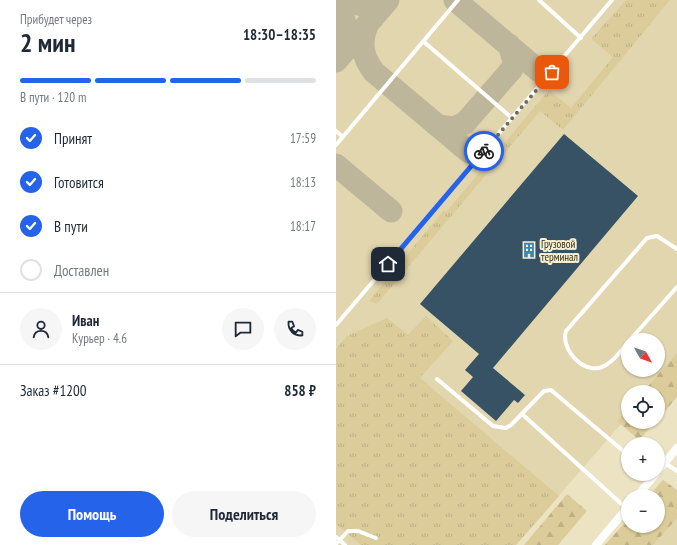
<!DOCTYPE html>
<html lang="ru">
<meta charset="utf-8">
<style>
:root{--surface:#fff;--page:#f6f6f7;--text:#1f2937;--muted:#747a83;--line:#e0e1e3;--accent:#2563eb}
body{margin:0;font-family:"PT Sans Narrow",sans-serif;background:var(--page);color:var(--text);height:100vh;display:flex;flex-direction:column;font-size:15px;white-space:nowrap}
*{box-sizing:border-box;margin:0}
p{font-size:13px;color:var(--muted)}
.icon{flex:none;width:22px;height:22px;fill:none;stroke:currentColor;stroke-width:2;stroke-linecap:round;stroke-linejoin:round}
.map{position:relative;flex:1;overflow:hidden}
.panel{display:flex;flex-direction:column;background:var(--surface);width:336px}
.panel>*{flex:none}
.needle{width:26px;rotate:130deg}
.controls{position:absolute;left:285px;top:333px;display:grid;gap:8px}
.controls a{display:grid;place-items:center;width:44px;height:44px;border-radius:50%;background:var(--surface);box-shadow:0 1px 3px #0004;font-size:20px}
.pin{position:absolute;display:grid;place-items:center;width:34px;height:34px;color:#fff;margin:-17px;border-radius:8px;box-shadow:0 2px 6px #0006}
.courier{position:absolute;display:grid;place-items:center;width:40px;height:40px;margin:-20px;border:3px solid #2563eb;border-radius:50%;background:#fff;color:#222;box-shadow:0 1px 5px #0007}
.headline em{font-style:normal;font-weight:600}
.headline div{display:flex;flex-direction:column-reverse}
.headline{display:flex;align-items:center;justify-content:space-between;height:68px;padding:0 20px}
h1{font-size:26px;font-weight:600;line-height:30px}
.bar{display:grid;grid-template-columns:repeat(4,1fr);gap:6px 4px;align-content:center;height:48px;padding:0 20px}
.bar i{height:5px;border-radius:3px;background:var(--line)}
.bar .current{background:var(--accent)}
.bar p{grid-column:span 4}
.line{display:flex;align-items:center;gap:10px;padding:0 20px;border-top:1px solid var(--line)}
.line div{flex:1}
.round{display:grid;place-items:center;flex:none;width:42px;height:42px;border-radius:21px;background:var(--page)}
ol{padding:0 20px;list-style:none}
li{display:flex;align-items:center;gap:12px;height:44px}
li p{margin-inline-start:auto}
li .icon{padding:4px;border-radius:50%;background:var(--accent);color:#fff;stroke-width:4}
li:last-child{color:var(--muted)}
li i{width:22px;height:22px;border:2px solid var(--line);border-radius:50%}
.button{display:flex;gap:8px;margin-top:auto;padding:8px 20px}
.button a{flex:1;height:46px;border-radius:24px;background:var(--accent);color:#fff;font-size:16px;font-weight:600;line-height:46px;text-align:center}
.button a+a{background:var(--page);color:var(--text)}
main{display:flex;flex:1;min-height:0}
.map>svg:first-child{display:block}
.built{fill:#e2d6ae;fill-rule:evenodd}
.grass{fill:url(#grass-tufts)}
.forest{fill:url(#forest-firs)}
.lines{fill:none;stroke-linecap:round;stroke-linejoin:round}
.taxiway{stroke:#beb69a;stroke-width:23}
.building{fill:#385265}
.lane{stroke:#fff;stroke-width:4}
.street{stroke:#fff;stroke-width:8}
.done{stroke:#736d5a;stroke-width:4;stroke-dasharray:0 7.2}
.route{stroke:#2563eb;stroke-width:5}
.labels{text-anchor:middle;stroke-width:4;stroke-linejoin:round;paint-order:stroke}
.poi-label{font-size:11px;fill:#322e22;stroke:#faf0cf;text-anchor:start}
</style>
<main>
<section class="panel">
<div class="headline"><div><h1>2 мин</h1><p>Прибудет через</p></div><em>18:30–18:35</em></div>
<div class="bar"><i class="current"></i><i class="current"></i><i class="current"></i><i></i><p>В пути · 120 m</p></div>
<ol>
<li><svg class="icon" aria-label="check" viewBox="0 0 24 24"><path d="M5 12l5 5 9-10"/></svg>Принят<p>17:59</p></li>
<li><svg class="icon" aria-label="check" viewBox="0 0 24 24"><path d="M5 12l5 5 9-10"/></svg>Готовится<p>18:13</p></li>
<li><svg class="icon" aria-label="check" viewBox="0 0 24 24"><path d="M5 12l5 5 9-10"/></svg>В пути<p>18:17</p></li>
<li><i></i>Доставлен</li>
</ol>
<div class="line" style="height:72px"><a class="round"><svg class="icon" aria-label="person" viewBox="0 0 24 24"><circle cx="12" cy="8" r="4"/><path d="M4 21q1-7 8-7t8 7"/></svg></a><div><b>Иван</b><p>Курьер · 4.6</p></div><a class="round"><svg class="icon" aria-label="chat" viewBox="0 0 24 24"><path d="M4 5h16v11H9l-5 4z"/></svg></a><a class="round"><svg class="icon" aria-label="phone" viewBox="0 0 24 24"><path d="M5 4h4l2 5-3 2q2 4 5 5l2-3 5 2v4C11 20 4 13 5 4z"/></svg></a></div>
<div class="line" style="height:52px"><div>Заказ #1200</div><b>858 ₽</b></div>
<div class="button"><a>Помощь</a><a>Поделиться</a></div>
</section>
<div class="map">
<svg width="341" height="545" viewBox="0 0 341 545">
<defs>
<pattern id="grass-tufts" width="24" height="20" patternUnits="userSpaceOnUse"><rect width="24" height="20" fill="#dbcc99"/><path d="M3 7l-1-3M5 7V3M7 7l1-3M15 17l-1-3M17 17v-4M19 17l1-3" fill="none" stroke="#bcb084"/></pattern>
<pattern id="forest-firs" width="22" height="20" patternUnits="userSpaceOnUse"><rect width="22" height="20" fill="#dbcc99"/><path d="M5 1l3.5 6h-7zM16 11l3.5 6h-7z" fill="#bcb084"/></pattern>
</defs>
<rect width="100%" height="100%" fill="#ece3c2"/>
<path class="built" d="M 0,0 L 341,0 L 341,359 L 312,392 L 292,392 L 292,416 L 180,545 L 0,545 ZM 292,340 L 322,340 L 322,370 L 292,370 Z
M 341,517 L 341,545 L 317,545 Z"/>
<path class="grass" d="M 290,0 L 334,0 L 227,130 L 204,111 L 41,304 L 33,301 L 108,210 L 110,212 L 213,90 L 235,108 L 277,57 L 255,39 Z
M 90,316 L 117,341 L 84,378 L 223,496 L 180,545 L 25,545 L 0,524 L 0,349 L 11,336 L 51,318 L 72,335 Z"/>
<path class="forest" d="M 341,353 L 341,397 L 322,419 L 322,392 L 307,392 Z
M 292,409 L 292,422 L 319,422 L 303,440 L 281,421 Z
M 327,480 L 341,490 L 341,518 L 317,545 L 269,545 L 292,519 L 292,526 L 322,526 L 322,496 L 313,496 Z
M 231,494 L 251,511 L 222,545 L 188,545 Z"/>
<g class="lines">
<path class="taxiway" d="M 0,0 C 12,18 10,36 4,56
M 5,0 L 27,5 L 43,0
M 119,0 L 203,71
M 31,25 C 24,43 26,56 38,72 L 133,152
M 0,61 L 52,0
M 102,126 L 117,128 L 129,123 L 176,69 L 178,61 L 173,45
M 0,165 L 55,211"/>
</g>
<path class="building" d="M 228,134 L 302,196 L 157,368 L 189,395 L 182,403 L 178,400 L 160,421 L 125,391 L 137,377 L 129,370 L 143,354 L 84,304 Z"/>
<g class="lines">
<path class="lane" d="M 203,0 L 245,38
M 87,41 L 176,118
M 0,131 L 7,137
M 0,145 L 122,0
M 0,325 L 276,0
M 294,340 L 341,287
M 292,342 C 286,350 279,360 270,365 C 250,378 224,350 230,331 L 311,238 L 321,236 L 341,249
M 101,379 L 157,426 L 170,428 L 175,425 L 208,391 L 215,390 L 292,455
M 186,414 L 290,508
M 329,463 L 341,471
M 0,537 L 9,545
M 0,544 L 12,531 L 22,531 L 40,538"/>
<path class="street" d="M 322,471 L 341,448
M 301,496 L 320,474
M 260,545 L 292,507"/>
</g>
<g class="lines">
<path class="done" d="M 148,151 L 216,72"/>
<path class="route" d="M 52,264 L 148,151"/>
</g>
<defs>
<symbol id="building-bare" viewBox="-9 -9 18 18"><path d="M-4-6H4V6H1V3H-1V6H-4ZM-2.5-4.3h1.7v1.8h-1.7ZM.8-4.3h1.7v1.8H.8ZM-2.5-1h1.7V.8h-1.7ZM.8-1h1.7V.8H.8Z" fill="#3a86b9" stroke="#faf0cf" stroke-width="2.5" paint-order="stroke"/></symbol>
</defs>
<g fill-rule="evenodd">
<use href="#building-bare" x="182" y="239" width="22" height="22"/>
</g>
<g class="labels">
<g class="poi-label">
<text x="205" y="248">Грузовой<tspan x="205" dy="13">терминал</tspan></text>
</g>
</g>
</svg>
<div class="controls">
<a><svg class="needle" viewBox="-14 -14 28 28"><path d="M0-13l5 13h-10z" fill="#e53935"/><path d="M0 13l5-13h-10z" fill="#747a83"/></svg></a>
<a><svg class="icon" aria-label="locate" viewBox="0 0 24 24"><circle cx="12" cy="12" r="6"/><path d="M12 2v4M12 18v4M2 12h4M18 12h4"/></svg></a>
<a>+</a>
<a>−</a>
</div>
<div class="pin" style="left:216px;top:72px;background:#ea580c"><svg class="icon" aria-label="bag" viewBox="0 0 24 24"><path d="M5 8h14l-1 12H6zM9 8a3 3 0 0 1 6 0"/></svg></div>
<div class="pin" style="left:52px;top:264px;background:#1f2937"><svg class="icon" aria-label="home" viewBox="0 0 24 24"><path d="M3 11l9-7 9 7M6 9v11h12V9"/></svg></div>
<div class="courier" style="left:148px;top:151px"><svg class="icon" aria-label="bike" viewBox="0 0 24 24"><circle cx="6" cy="16" r="4"/><circle cx="18" cy="16" r="4"/><path d="M6 16l4-8h5l3 8M10 8l3 8H6M13 5h3"/></svg></div>
</div>
</main>
